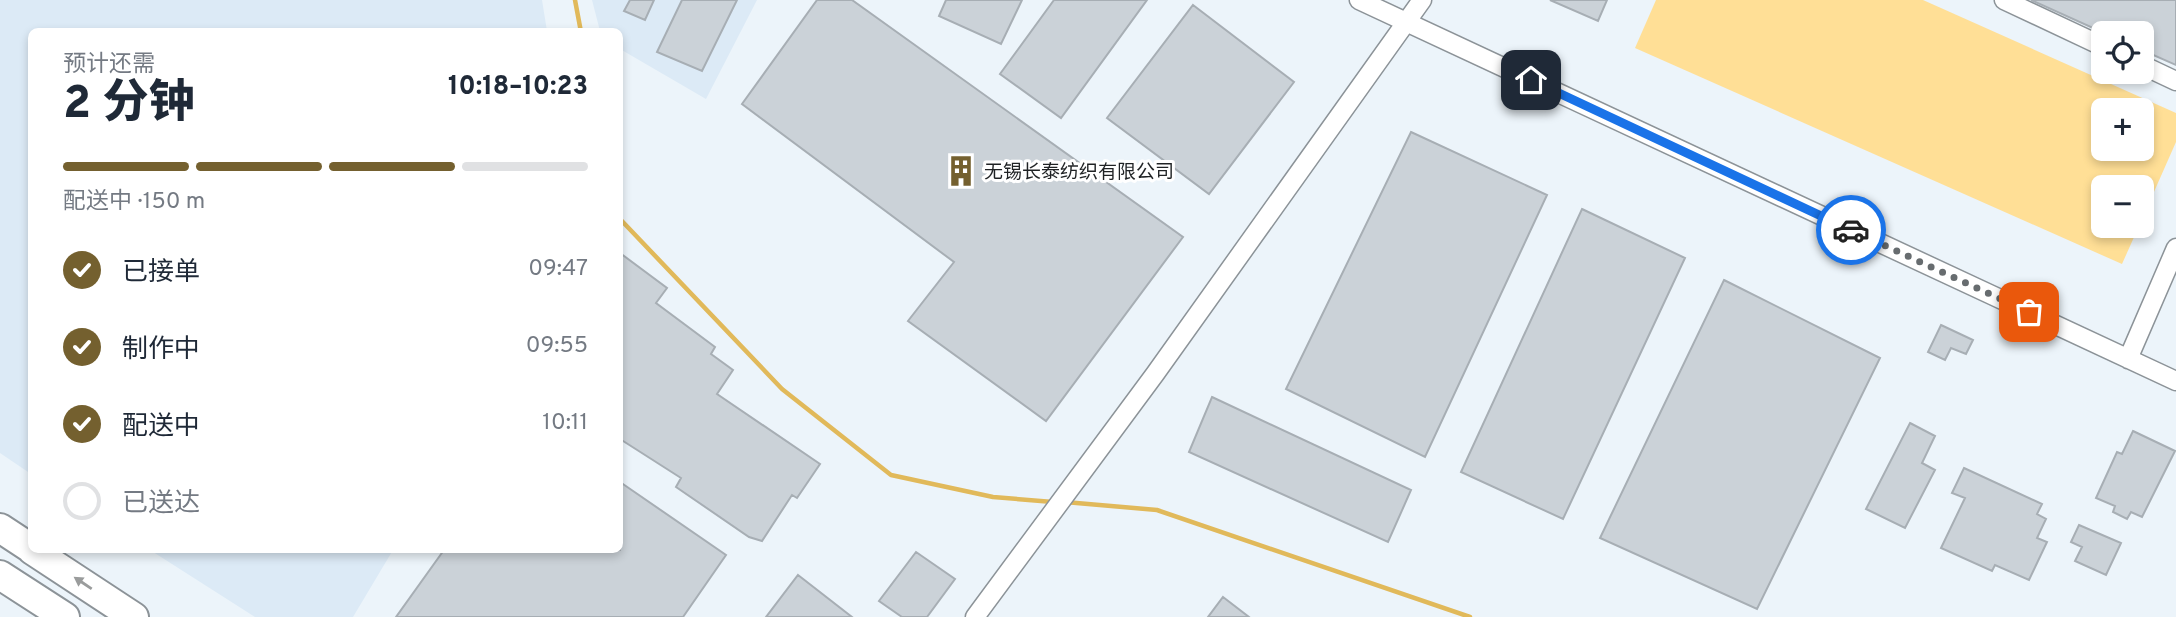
<!DOCTYPE html>
<html lang="zh">
<meta charset="utf-8">
<style>
:root{--surface:#fff;--page:#f6f6f7;--text:#1f2937;--muted:#747a83;--line:#e0e1e3;--accent:#74602f}
body{margin:0;font-family:Overpass,"Noto Sans SC",sans-serif;background:var(--page);color:var(--text);height:100vh;display:flex;flex-direction:column;font-size:26px;white-space:nowrap}
*{box-sizing:border-box;margin:0}
p{font-size:23px;color:var(--muted)}
.icon{flex:none;width:38px;height:38px;fill:none;stroke:currentColor;stroke-width:2;stroke-linecap:round;stroke-linejoin:round}
.map{position:relative;flex:1;overflow:hidden}
.drawer{position:absolute;left:28px;top:28px;width:595px;height:525px;display:flex;flex-direction:column;background:var(--surface);border-radius:10px;box-shadow:0 4px 10px #0003}
.drawer>*{flex:none}
.controls{position:absolute;left:2091px;top:21px;display:grid;gap:14px}
.controls a{display:grid;place-items:center;width:63px;height:63px;border-radius:10px;background:var(--surface);box-shadow:0 4px 10px #0003;font-size:35px}
.pin{position:absolute;display:grid;place-items:center;width:60px;height:60px;color:#fff;margin:-30px;border-radius:14px;box-shadow:0 4px 10px #0006}
.courier{position:absolute;display:grid;place-items:center;width:70px;height:70px;margin:-35px;border:5px solid #1a73e8;border-radius:50%;background:#fff;color:#222;box-shadow:0 2px 9px #0007}
.summary em{font-style:normal;font-weight:800}
.summary div{display:flex;flex-direction:column-reverse}
.summary{display:flex;align-items:center;justify-content:space-between;height:119px;padding:0 35px}
h1{font-size:46px;font-weight:800;line-height:52px}
.bar{display:grid;grid-template-columns:repeat(4,1fr);gap:10px 7px;align-content:center;height:84px;padding:0 35px}
.bar i{height:9px;border-radius:5px;background:var(--line)}
.bar .active{background:var(--accent)}
.bar p{grid-column:span 4}
ol{padding:0 35px;list-style:none}
li{display:flex;align-items:center;gap:21px;height:77px}
li p{margin-inline-start:auto}
li .icon{padding:7px;border-radius:50%;background:var(--accent);color:#fff;stroke-width:4}
li:last-child{color:var(--muted)}
li i{width:38px;height:38px;border:4px solid var(--line);border-radius:50%}
.map>svg:first-child{display:block}
.built{fill:#dceaf6}
.green{fill:#ffdf96;fill-rule:evenodd}
.lines{fill:none;stroke-linecap:round;stroke-linejoin:round}
.stream{stroke:#e1b95a;stroke-width:4.5}
.building{fill:#cbd2d8;stroke:#a7aeb4;stroke-width:2}
.minor-casing{stroke:#8c9398;stroke-width:21}
.primary-casing{stroke:#8c9398;stroke-width:32}
.minor{stroke:#fff;stroke-width:18}
.primary{stroke:#fff;stroke-width:28}
.oneway{fill:#9a9c9c}
.done{stroke:#676c6f;stroke-width:7;stroke-dasharray:0 12.6}
.route{stroke:#1a73e8;stroke-width:9}
.labels{text-anchor:middle;stroke-width:6;stroke-linejoin:round;paint-order:stroke}
.poi-label{font-size:19px;fill:#1f2224;stroke:#fff;text-anchor:start}
</style>
<div class="map">
<svg width="2176" height="617" viewBox="0 0 2176 617">
<rect width="100%" height="100%" fill="#ecf4fa"/>
<path class="built" d="M 0,0 L 542,0 L 547,31 L 32,32 L 31,474 L 0,453 Z
M 592,0 L 757,0 L 706,99 L 620,49 L 620,32 L 600,31 Z
M 150,550 L 393,550 L 353,617 L 255,617 Z"/>
<path class="green" d="M 1656,0 L 1923,0 L 2176,113 L 2176,142 L 2142,219 L 2142,187 L 2104,187 L 2104,226 L 2139,226 L 2122,264 L 1635,48 ZM 2104,110 L 2142,110 L 2142,149 L 2104,149 Z"/>
<g class="lines">
<path class="stream" d="M 575,0 L 581,32
M 620,219 L 782,389 L 891,475 L 993,497 L 1053,502
M 1065,502 L 1157,510 L 1470,617"/>
</g>
<path class="building" d="M 630,0 L 654,0 L 645,20 L 624,11 Z
M 682,0 L 737,0 L 702,71 L 657,52 Z
M 817,0 L 852,0 L 1183,237 L 1046,421 L 908,321 L 954,262 L 742,104 Z
M 946,0 L 1022,0 L 1001,44 L 939,16 Z
M 1054,0 L 1147,0 L 1061,118 L 1000,74 Z
M 1550,0 L 1607,0 L 1598,21 Z
M 2031,0 L 2176,0 L 2176,65 L 2142,50 L 2142,33 L 2104,33 Z
M 1193,5 L 1294,82 L 1209,194 L 1107,118 Z
M 1411,132 L 1547,195 L 1425,457 L 1286,389 Z
M 1582,209 L 1685,258 L 1563,519 L 1461,472 Z
M 620,253 L 667,288 L 656,303 L 715,347 L 711,354 L 733,370 L 717,394 L 820,464 L 797,498 L 792,495 L 762,541 L 749,537 L 676,487 L 681,478 L 620,439 Z
M 1724,280 L 1880,358 L 1757,609 L 1600,538 Z
M 1941,325 L 1973,340 L 1966,354 L 1951,348 L 1945,360 L 1928,352 Z
M 1212,397 L 1411,490 L 1388,542 L 1189,452 Z
M 1910,423 L 1935,436 L 1922,463 L 1935,470 L 1905,528 L 1866,509 Z
M 2133,431 L 2175,451 L 2142,517 L 2131,512 L 2127,519 L 2113,512 L 2115,506 L 2096,498 L 2117,452 L 2122,454 Z
M 1964,468 L 2042,504 L 2037,514 L 2046,519 L 2037,538 L 2047,542 L 2029,580 L 1995,565 L 1992,571 L 1941,548 L 1965,498 L 1952,493 Z
M 620,482 L 726,555 L 683,617 L 396,617 L 444,550 L 620,550 Z
M 2079,525 L 2121,543 L 2106,575 L 2075,561 L 2082,547 L 2071,542 Z
M 916,552 L 955,579 L 927,617 L 902,617 L 879,601 Z
M 798,575 L 852,617 L 766,617 Z
M 1223,597 L 1249,617 L 1208,617 Z"/>
<g class="lines">
<defs>
<path id="minor" d="M 1359,0 L 2176,381
M 2004,0 L 2104,47
M 2142,65 L 2176,81
M 2128,359 L 2176,248
M 975,617 L 1155,374 L 1422,0"/>
<path id="primary" d="M 0,528 L 32,549
M 32,550 L 134,617
M 0,575 L 65,617"/>
</defs>
<use href="#minor" class="minor-casing"/>
<use href="#primary" class="primary-casing"/>
<use href="#minor" class="minor"/>
<use href="#primary" class="primary"/>
</g>
<defs><path id="oneway-solid" d="M-6-.8H1V-3.2L6.5 0L1 3.2V.8H-6Z" transform="scale(1.75)"/></defs>
<use class="oneway" href="#oneway-solid" transform="translate(83 583) rotate(-146)"/>
<g class="lines">
<path class="done" d="M 1851,230 L 2029,312"/>
<path class="route" d="M 1531,80 L 1851,230"/>
</g>
<defs>
<symbol id="building-bare" viewBox="-9 -9 18 18"><path d="M-4-6H4V6H1V3H-1V6H-4ZM-2.5-4.3h1.7v1.8h-1.7ZM.8-4.3h1.7v1.8H.8ZM-2.5-1h1.7V.8h-1.7ZM.8-1h1.7V.8H.8Z" fill="#74602f" stroke="#fff" stroke-width="2.5" paint-order="stroke"/></symbol>
</defs>
<g fill-rule="evenodd">
<use href="#building-bare" x="939" y="149" width="44" height="44"/>
</g>
<g class="labels">
<g class="poi-label">
<text x="984" y="178">无锡长泰纺织有限公司</text>
</g>
</g>
</svg>
<div class="controls">
<a><svg class="icon" aria-label="locate" viewBox="0 0 24 24"><circle cx="12" cy="12" r="6"/><path d="M12 2v4M12 18v4M2 12h4M18 12h4"/></svg></a>
<a>+</a>
<a>−</a>
</div>
<div class="pin" style="left:2029px;top:312px;background:#ea580c"><svg class="icon" aria-label="bag" viewBox="0 0 24 24"><path d="M5 8h14l-1 12H6zM9 8a3 3 0 0 1 6 0"/></svg></div>
<div class="pin" style="left:1531px;top:80px;background:#1f2937"><svg class="icon" aria-label="home" viewBox="0 0 24 24"><path d="M3 11l9-7 9 7M6 9v11h12V9"/></svg></div>
<div class="courier" style="left:1851px;top:230px"><svg class="icon" aria-label="car" viewBox="0 0 24 24"><path d="M5 17H2v-5l4-1 3-4h7l3 4 3 1v5h-3M9 17h6M6 11h13"/><circle cx="7" cy="17" r="2"/><circle cx="17" cy="17" r="2"/></svg></div>
<section class="drawer">
<div class="summary"><div><h1>2 分钟</h1><p>预计还需</p></div><em>10:18–10:23</em></div>
<div class="bar"><i class="active"></i><i class="active"></i><i class="active"></i><i></i><p>配送中 · 150 m</p></div>
<ol>
<li><svg class="icon" aria-label="check" viewBox="0 0 24 24"><path d="M5 12l5 5 9-10"/></svg>已接单<p>09:47</p></li>
<li><svg class="icon" aria-label="check" viewBox="0 0 24 24"><path d="M5 12l5 5 9-10"/></svg>制作中<p>09:55</p></li>
<li><svg class="icon" aria-label="check" viewBox="0 0 24 24"><path d="M5 12l5 5 9-10"/></svg>配送中<p>10:11</p></li>
<li><i></i>已送达</li>
</ol>
</section>
</div>
